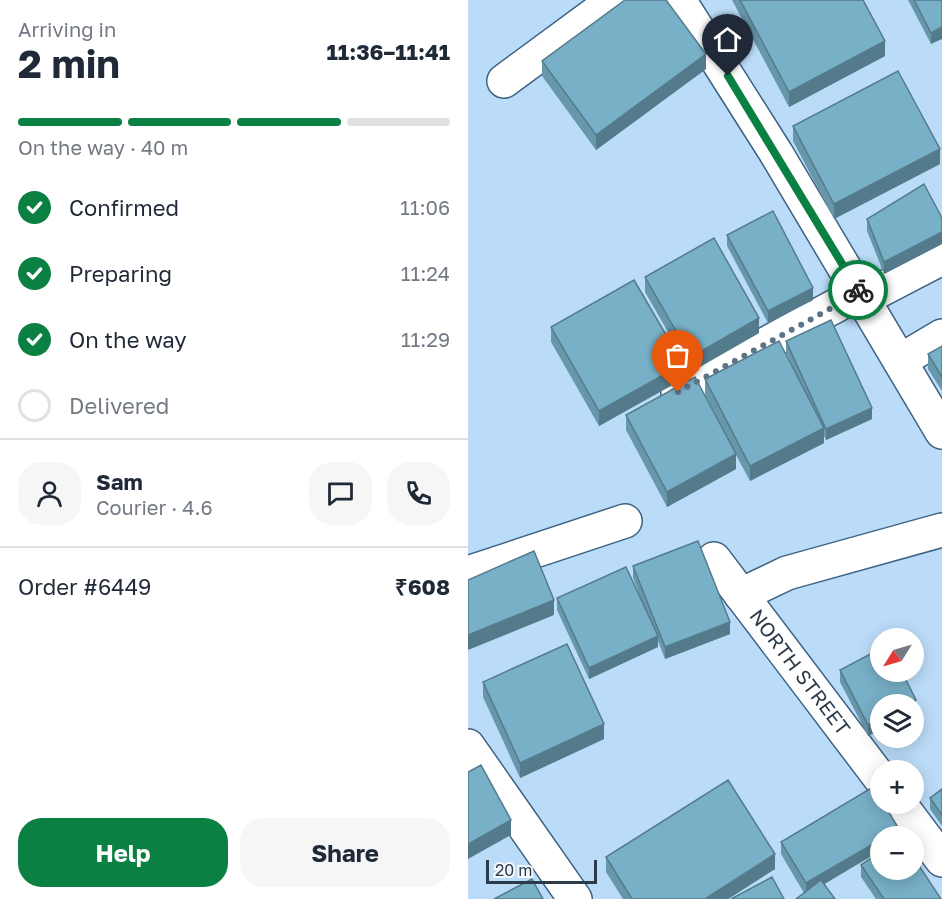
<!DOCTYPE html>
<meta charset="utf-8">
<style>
:root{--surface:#fff;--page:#f6f6f7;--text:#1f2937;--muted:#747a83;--line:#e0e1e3;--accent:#0b8043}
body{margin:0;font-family:"Golos Text",sans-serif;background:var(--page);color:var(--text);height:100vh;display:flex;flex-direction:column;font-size:22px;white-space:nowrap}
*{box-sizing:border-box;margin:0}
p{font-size:20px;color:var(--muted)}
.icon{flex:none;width:33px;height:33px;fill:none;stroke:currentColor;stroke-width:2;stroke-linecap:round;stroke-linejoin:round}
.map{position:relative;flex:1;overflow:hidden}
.panel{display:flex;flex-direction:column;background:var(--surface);width:468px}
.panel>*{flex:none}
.needle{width:39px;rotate:233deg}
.controls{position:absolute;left:402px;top:628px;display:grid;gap:12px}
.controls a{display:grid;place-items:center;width:54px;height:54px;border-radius:50%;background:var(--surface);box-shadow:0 3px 15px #0003;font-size:30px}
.scale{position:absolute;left:18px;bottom:15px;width:111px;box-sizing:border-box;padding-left:6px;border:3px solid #2b3b4a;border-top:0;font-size:16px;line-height:21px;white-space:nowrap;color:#2b3b4a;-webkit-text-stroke:4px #f5f9fd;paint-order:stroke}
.pin{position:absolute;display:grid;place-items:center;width:51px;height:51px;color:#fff;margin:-62px -26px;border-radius:50% 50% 50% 0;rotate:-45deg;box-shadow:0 0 6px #0007}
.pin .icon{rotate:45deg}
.courier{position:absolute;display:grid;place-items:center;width:60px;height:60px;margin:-30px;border:4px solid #0b8043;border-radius:50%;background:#fff;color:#222;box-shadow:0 2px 8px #0007}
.summary em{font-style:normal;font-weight:700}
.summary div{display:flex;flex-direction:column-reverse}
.summary{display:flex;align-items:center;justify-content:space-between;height:102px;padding:0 18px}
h1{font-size:39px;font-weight:700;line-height:45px}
.bar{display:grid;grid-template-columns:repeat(4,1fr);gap:9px 6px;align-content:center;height:72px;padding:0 18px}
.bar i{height:8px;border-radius:4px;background:var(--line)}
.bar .current{background:var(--accent)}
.bar p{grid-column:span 4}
.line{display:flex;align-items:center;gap:15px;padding:0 18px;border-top:2px solid var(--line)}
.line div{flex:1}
.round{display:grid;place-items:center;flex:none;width:63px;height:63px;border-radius:24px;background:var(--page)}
ol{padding:0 18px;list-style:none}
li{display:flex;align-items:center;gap:18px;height:66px}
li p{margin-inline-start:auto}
li .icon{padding:6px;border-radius:50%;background:var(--accent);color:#fff;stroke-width:4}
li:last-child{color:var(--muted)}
li i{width:33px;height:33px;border:3px solid var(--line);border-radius:50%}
.action{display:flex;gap:12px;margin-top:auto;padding:12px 18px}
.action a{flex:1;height:69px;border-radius:24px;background:var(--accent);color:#fff;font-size:24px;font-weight:700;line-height:69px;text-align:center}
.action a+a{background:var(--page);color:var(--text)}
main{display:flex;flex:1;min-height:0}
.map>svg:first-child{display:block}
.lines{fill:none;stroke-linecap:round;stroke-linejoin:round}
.minor-casing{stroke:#3d6282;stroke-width:36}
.minor{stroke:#fff;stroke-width:33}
.wall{fill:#6797ab}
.shaded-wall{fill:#547b8b}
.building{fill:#78b0c7;stroke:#547b8b;stroke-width:1.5}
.done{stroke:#5d7387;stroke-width:6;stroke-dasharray:0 10.8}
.route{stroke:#0b8043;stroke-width:8}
.labels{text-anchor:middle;stroke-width:4.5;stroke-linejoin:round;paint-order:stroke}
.street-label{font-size:20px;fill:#2b3b4a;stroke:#f5f9fd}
</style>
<main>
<section class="panel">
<div class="summary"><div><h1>2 min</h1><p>Arriving in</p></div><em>11:36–11:41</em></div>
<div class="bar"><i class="current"></i><i class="current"></i><i class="current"></i><i></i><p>On the way · 40 m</p></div>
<ol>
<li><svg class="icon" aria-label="check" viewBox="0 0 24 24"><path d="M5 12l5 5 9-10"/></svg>Confirmed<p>11:06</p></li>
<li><svg class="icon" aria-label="check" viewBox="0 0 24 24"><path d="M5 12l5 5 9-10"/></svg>Preparing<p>11:24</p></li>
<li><svg class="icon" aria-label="check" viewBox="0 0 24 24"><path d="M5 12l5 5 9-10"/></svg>On the way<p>11:29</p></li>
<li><i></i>Delivered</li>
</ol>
<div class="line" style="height:108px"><a class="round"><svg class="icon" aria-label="person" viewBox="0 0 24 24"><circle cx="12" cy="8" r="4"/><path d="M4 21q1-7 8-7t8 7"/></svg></a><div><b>Sam</b><p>Courier · 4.6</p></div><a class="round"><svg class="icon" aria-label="chat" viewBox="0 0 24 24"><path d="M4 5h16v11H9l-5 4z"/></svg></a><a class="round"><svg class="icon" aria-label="phone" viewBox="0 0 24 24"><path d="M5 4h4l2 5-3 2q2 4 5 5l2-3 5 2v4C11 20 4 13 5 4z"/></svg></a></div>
<div class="line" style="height:78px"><div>Order #6449</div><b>₹608</b></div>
<div class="action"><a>Help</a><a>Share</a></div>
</section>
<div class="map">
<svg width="474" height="899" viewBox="0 0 474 899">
<rect width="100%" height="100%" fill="#bbdcf9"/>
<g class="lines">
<defs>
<g id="minor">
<path d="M 211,0 L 308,153 L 474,432"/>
<path d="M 36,81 L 146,0"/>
<path d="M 395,299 L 474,258"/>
<path d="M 432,361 L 474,336"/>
<path d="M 210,392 L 391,293"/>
<path id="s1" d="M 246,559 L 412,778"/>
<path d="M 0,573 L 157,521"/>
<path d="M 273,595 L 319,573 L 474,530"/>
<path d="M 0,746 L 107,899"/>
<path d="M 432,804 L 474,860"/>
</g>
</defs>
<use href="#minor" class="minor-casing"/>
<use href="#minor" class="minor"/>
</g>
<path class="wall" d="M 264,0 L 395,0 L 417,56 L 321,107 Z
M 440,0 L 474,0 L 463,44 Z
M 74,61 L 238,69 L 128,150 L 74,76 Z
M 325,126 L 472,164 L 366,219 L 325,141 Z
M 474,218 L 474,244 L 416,274 L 399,231 L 399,219 Z
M 259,235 L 345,300 L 300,323 L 259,246 Z
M 177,277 L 291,333 L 223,372 L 177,292 Z
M 83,327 L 215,379 L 131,426 L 83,342 Z
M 318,341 L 404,419 L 358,440 L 356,436 L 356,443 L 282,481 L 268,455 L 268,469 L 199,507 L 158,430 L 158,415 L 264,447 L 237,394 L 237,379 L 325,367 L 318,352 Z
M 474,346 L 474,391 L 460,369 L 460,354 Z
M 165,566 L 262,634 L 197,659 L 190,641 L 190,647 L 121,679 L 89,610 L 89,598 L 177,609 L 165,578 Z
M 412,649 L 412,672 L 434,672 L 448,700 L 448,711 L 446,713 L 446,705 L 412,705 L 412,730 L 400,736 L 372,682 L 372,670 Z
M 15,682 L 136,739 L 52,778 L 15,697 Z
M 474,789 L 474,826 L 462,809 L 462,798 Z
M 431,837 L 356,884 L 336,893 L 313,854 L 313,842 Z
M 138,857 L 307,869 L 260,899 L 155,899 L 138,872 Z
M 393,865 L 473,899 L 408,899 L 393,877 Z"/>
<path class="shaded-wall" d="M 474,27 L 474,39 L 463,44 L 463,33 Z
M 417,41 L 417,56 L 321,107 L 321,92 Z
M 238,54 L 238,69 L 128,150 L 128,135 Z
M 472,149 L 472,164 L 366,219 L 366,204 Z
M 474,232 L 474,244 L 416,274 L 416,262 Z
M 345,288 L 345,300 L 300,323 L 300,311 Z
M 291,318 L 291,333 L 223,372 L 223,357 Z
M 215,364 L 215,379 L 131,426 L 131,411 Z
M 404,408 L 404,419 L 358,440 L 358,429 Z
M 356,428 L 356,443 L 282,481 L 282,466 Z
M 268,454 L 268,469 L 199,507 L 199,492 Z
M 86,600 L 86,615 L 0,650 L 0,635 Z
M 262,622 L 262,634 L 197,659 L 197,647 Z
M 190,636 L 190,647 L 121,679 L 121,668 Z
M 448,700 L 448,711 L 446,713 L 446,705 L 438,705 Z
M 412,718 L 412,730 L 400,736 L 400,725 Z
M 136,724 L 136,739 L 52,778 L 52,763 Z
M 43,820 L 43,835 L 0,859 L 0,844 Z
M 431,829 L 431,837 L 417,837 Z
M 412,840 L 412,851 L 338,895 L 338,883 Z
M 307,854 L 307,869 L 260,899 L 237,899 Z"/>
<path class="building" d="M 157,0 L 198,0 L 238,54 L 128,135 L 74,61 Z
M 272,0 L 395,0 L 417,41 L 321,92 Z
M 446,0 L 474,0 L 474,27 L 463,33 Z
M 430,71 L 472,149 L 366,204 L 325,126 Z
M 456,184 L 474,218 L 474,232 L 416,262 L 399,219 Z
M 305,211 L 345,288 L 300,311 L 259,235 Z
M 246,238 L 291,318 L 223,357 L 177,277 Z
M 166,280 L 215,364 L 131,411 L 83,327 Z
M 363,320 L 404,408 L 358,429 L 318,341 Z
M 311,341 L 356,428 L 282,466 L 237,379 Z
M 474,346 L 474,377 L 460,354 Z
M 227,377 L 268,454 L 199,492 L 158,415 Z
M 230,541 L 262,622 L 197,647 L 165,566 Z
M 66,551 L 86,600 L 0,635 L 0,580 Z
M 158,567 L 190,636 L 121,668 L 89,598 Z
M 99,644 L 136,724 L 52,763 L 15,682 Z
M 412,649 L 412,672 L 434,672 L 448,700 L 438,705 L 412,705 L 412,718 L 400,725 L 372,670 Z
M 13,765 L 43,820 L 0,844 L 0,772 Z
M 260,780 L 307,854 L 237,899 L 164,899 L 138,857 Z
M 405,787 L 412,799 L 412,804 L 416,804 L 431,829 L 417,837 L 412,837 L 412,840 L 338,883 L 313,842 Z
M 474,789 L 474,815 L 462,798 Z
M 412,852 L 412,870 L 446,870 L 446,858 L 473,899 L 416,899 L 393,865 Z
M 304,877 L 316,899 L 263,899 Z
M 64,879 L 75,899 L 26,899 Z
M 353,880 L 367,899 L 328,899 Z"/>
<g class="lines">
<path class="done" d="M 210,392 L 391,293 L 390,290"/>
<path class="route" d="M 260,76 L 390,290"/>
</g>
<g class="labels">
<g class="street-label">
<text dy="7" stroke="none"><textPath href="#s1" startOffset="142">NORTH STREET</textPath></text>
</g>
</g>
</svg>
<div class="controls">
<a><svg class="needle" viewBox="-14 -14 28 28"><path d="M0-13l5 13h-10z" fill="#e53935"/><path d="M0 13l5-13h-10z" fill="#747a83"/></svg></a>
<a><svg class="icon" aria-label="layers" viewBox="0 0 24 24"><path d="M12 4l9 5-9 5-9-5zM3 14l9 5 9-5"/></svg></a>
<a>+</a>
<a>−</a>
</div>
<div class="scale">20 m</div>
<div class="pin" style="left:210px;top:392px;background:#ea580c"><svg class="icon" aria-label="bag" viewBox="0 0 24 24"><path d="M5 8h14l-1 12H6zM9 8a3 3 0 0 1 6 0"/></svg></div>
<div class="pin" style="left:260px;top:76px;background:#1f2937"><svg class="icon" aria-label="home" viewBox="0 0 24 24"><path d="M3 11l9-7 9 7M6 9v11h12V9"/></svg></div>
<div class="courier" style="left:390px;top:290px"><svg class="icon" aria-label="bike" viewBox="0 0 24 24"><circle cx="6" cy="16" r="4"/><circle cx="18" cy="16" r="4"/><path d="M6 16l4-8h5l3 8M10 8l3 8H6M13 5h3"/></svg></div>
</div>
</main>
